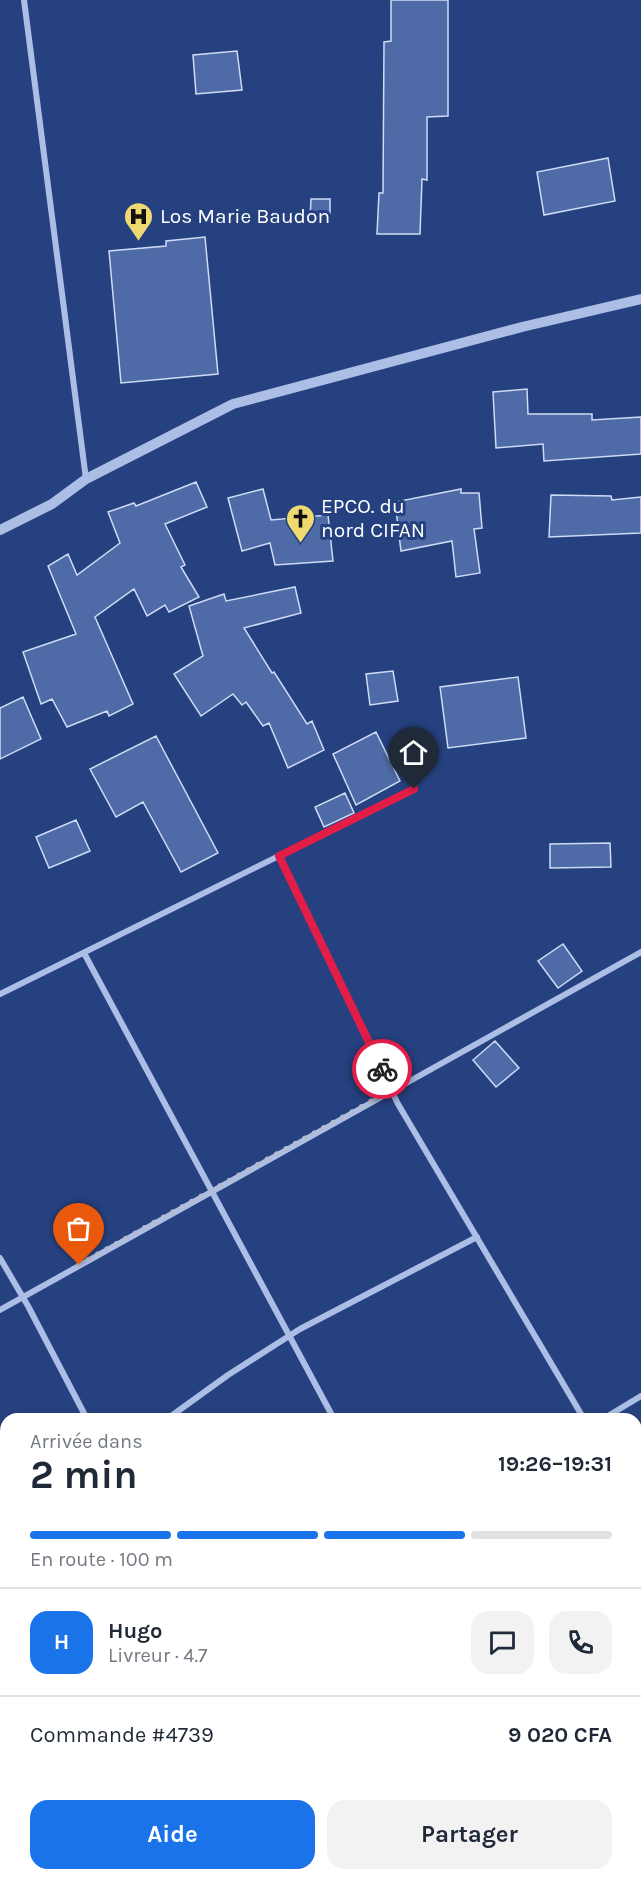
<!DOCTYPE html>
<html lang="fr">
<meta charset="utf-8">
<style>
:root{--surface:#fff;--page:#f2f2f3;--text:#1f2937;--muted:#747a83;--line:#e0e1e3;--accent:#1a73e8}
body{margin:0;font-family:Karla,sans-serif;background:var(--page);color:var(--text);height:100vh;display:flex;flex-direction:column;font-size:22px;white-space:nowrap}
*{box-sizing:border-box;margin:0}
p{font-size:20px;color:var(--muted)}
.icon{flex:none;width:33px;height:33px;fill:none;stroke:currentColor;stroke-width:2;stroke-linecap:round;stroke-linejoin:round}
.map{position:relative;flex:1;overflow:hidden}
.panel{position:absolute;left:0px;top:1413px;width:642px;height:468px;display:flex;flex-direction:column;background:var(--surface);border-radius:18px 18px 0 0;box-shadow:0 3px 9px #0003}
.panel>*{flex:none}
.pin{position:absolute;display:grid;place-items:center;width:51px;height:51px;color:#fff;margin:-62px -26px;border-radius:50% 50% 50% 0;rotate:-45deg;box-shadow:0 0 6px #0007}
.pin .icon{rotate:45deg}
.courier{position:absolute;display:grid;place-items:center;width:60px;height:60px;margin:-30px;border:4px solid #e11d48;border-radius:50%;background:#fff;color:#222;box-shadow:0 2px 8px #0007}
.head em{font-style:normal;font-weight:700}
.head div{display:flex;flex-direction:column-reverse}
.head{display:flex;align-items:center;justify-content:space-between;height:102px;padding:0 30px}
h1{font-size:39px;font-weight:700;line-height:45px}
.bar{display:grid;grid-template-columns:repeat(4,1fr);gap:9px 6px;align-content:center;height:72px;padding:0 30px}
.bar i{height:8px;border-radius:4px;background:var(--line)}
.bar .selected{background:var(--accent)}
.bar p{grid-column:span 4}
.line{display:flex;align-items:center;gap:15px;padding:0 30px;border-top:2px solid var(--line)}
.line div{flex:1}
.round{display:grid;place-items:center;flex:none;width:63px;height:63px;border-radius:18px;background:var(--page)}
.action{display:flex;gap:12px;margin-top:auto;padding:12px 30px}
.action a{flex:1;height:69px;border-radius:18px;background:var(--accent);color:#fff;font-size:24px;font-weight:700;line-height:69px;text-align:center}
.action a+a{background:var(--page);color:var(--text)}
.map>svg:first-child{display:block}
.building{fill:#4e6aa7;stroke:#cfdbf5;stroke-width:1.5}
.lines{fill:none;stroke-linecap:round;stroke-linejoin:round}
.minor{stroke:#acbee6;stroke-width:6}
.tertiary{stroke:#acbee6;stroke-width:10}
.done{stroke:#b3bcd2;stroke-width:6;stroke-dasharray:0 10.8}
.route{stroke:#e11d48;stroke-width:8}
.labels{text-anchor:middle;stroke-width:6;stroke-linejoin:round;paint-order:stroke}
.poi-label{font-size:21px;fill:#fff;stroke:#26417f;text-anchor:start}
</style>
<div class="map">
<svg width="641" height="1881" viewBox="0 0 641 1881">
<rect width="100%" height="100%" fill="#26417f"/>
<path class="building" d="M 391,0 L 448,0 L 448,116 L 427,117 L 427,180 L 422,179 L 420,234 L 377,234 L 379,193 L 383,193 L 384,42 L 391,41 Z
M 237,51 L 242,90 L 196,94 L 193,55 Z
M 608,158 L 615,201 L 544,215 L 537,172 Z
M 311,199 L 330,199 L 330,219 L 310,219 Z
M 205,237 L 218,374 L 121,383 L 109,251 L 166,246 L 166,241 Z
M 527,389 L 528,414 L 592,414 L 592,420 L 641,417 L 641,454 L 544,461 L 543,444 L 496,448 L 493,392 Z
M 196,482 L 207,507 L 165,524 L 185,565 L 181,567 L 199,597 L 169,612 L 165,605 L 147,616 L 134,589 L 95,617 L 133,704 L 109,716 L 107,711 L 67,727 L 52,699 L 41,704 L 23,652 L 76,634 L 48,566 L 68,554 L 77,575 L 120,543 L 108,512 L 134,503 L 136,506 Z
M 263,489 L 271,520 L 328,515 L 333,561 L 275,565 L 270,543 L 242,551 L 228,498 Z
M 461,489 L 461,493 L 479,493 L 482,528 L 474,529 L 480,573 L 456,577 L 452,541 L 401,551 L 395,502 Z
M 551,495 L 611,496 L 612,500 L 641,497 L 641,533 L 549,537 Z
M 295,587 L 301,613 L 244,628 L 272,673 L 274,672 L 307,724 L 312,721 L 324,750 L 288,768 L 269,723 L 263,726 L 246,702 L 242,705 L 233,694 L 201,716 L 174,674 L 203,656 L 189,606 L 224,594 L 226,601 Z
M 393,671 L 398,701 L 370,705 L 366,674 Z
M 518,677 L 526,738 L 448,748 L 440,687 Z
M 23,697 L 41,739 L 0,759 L 0,708 Z
M 376,732 L 400,781 L 356,805 L 333,754 Z
M 156,736 L 218,853 L 181,872 L 143,802 L 116,817 L 90,769 Z
M 345,793 L 354,813 L 324,827 L 315,807 Z
M 76,820 L 90,851 L 49,868 L 36,837 Z
M 610,843 L 611,867 L 550,868 L 550,844 Z
M 563,944 L 582,971 L 558,988 L 538,961 Z
M 495,1041 L 519,1068 L 496,1087 L 473,1060 Z"/>
<g class="lines">
<path class="minor" d="M 24,0 L 86,479
M 279,856 L 398,1104 L 584,1419
M 84,953 L 334,1419
M 0,994 L 414,789
M 0,1258 L 28,1306 L 87,1419
M 0,1310 L 641,952
M 167,1419 L 228,1375 L 300,1329 L 477,1237
M 603,1419 L 641,1396
M 0,1705 L 6,1711
M 636,1830 L 641,1827
M 493,1875 L 498,1881
M 18,1881 L 23,1875
M 389,1881 L 398,1875
M 541,1881 L 552,1875"/>
<path class="tertiary" d="M 0,530 L 52,504 L 86,479 L 233,404 L 522,327 L 641,299"/>
</g>
<g class="lines">
<path class="done" d="M 79,1265 L 392,1090 L 382,1069"/>
<path class="route" d="M 382,1069 L 279,856 L 414,789"/>
</g>
<defs>
<symbol id="hospital-pin" viewBox="-11 -11 22 30"><path d="M0 17L-7.5 6A9.5 9.5 0 1 1 7.5 6Z" fill="#efda71" stroke="#26417f"/><path d="M-5-5h3v3.5h4V-5h3V5h-3V1.5h-4V5h-3Z" fill="#111"/></symbol>
<symbol id="church-pin" viewBox="-11 -11 22 30"><path d="M0 17L-7.5 6A9.5 9.5 0 1 1 7.5 6Z" fill="#efda71" stroke="#26417f"/><path d="M-1.2-6h2.4v3.5h3.3v2.4h-3.3V6h-2.4V-.1h-3.3v-2.4h3.3Z" fill="#111"/></symbol>
</defs>
<g fill-rule="evenodd">
<use href="#hospital-pin" x="122" y="200" width="33" height="45"/>
<use href="#church-pin" x="284" y="502" width="33" height="45"/>
</g>
<g class="labels">
<g class="poi-label">
<text x="160" y="223">Los Marie Baudon</text>
<text x="321" y="513">EPCO. du<tspan x="321" dy="24">nord CIFAN</tspan></text>
</g>
</g>
</svg>
<div class="pin" style="left:79px;top:1265px;background:#ea580c"><svg class="icon" aria-label="bag" viewBox="0 0 24 24"><path d="M5 8h14l-1 12H6zM9 8a3 3 0 0 1 6 0"/></svg></div>
<div class="pin" style="left:414px;top:789px;background:#1f2937"><svg class="icon" aria-label="home" viewBox="0 0 24 24"><path d="M3 11l9-7 9 7M6 9v11h12V9"/></svg></div>
<div class="courier" style="left:382px;top:1069px"><svg class="icon" aria-label="bike" viewBox="0 0 24 24"><circle cx="6" cy="16" r="4"/><circle cx="18" cy="16" r="4"/><path d="M6 16l4-8h5l3 8M10 8l3 8H6M13 5h3"/></svg></div>
<section class="panel">
<div class="head"><div><h1>2 min</h1><p>Arrivée dans</p></div><em>19:26–19:31</em></div>
<div class="bar"><i class="selected"></i><i class="selected"></i><i class="selected"></i><i></i><p>En route · 100 m</p></div>
<div class="line" style="height:108px"><b class="round" style="background:var(--accent);color:#fff">H</b><div><b>Hugo</b><p>Livreur · 4.7</p></div><a class="round"><svg class="icon" aria-label="chat" viewBox="0 0 24 24"><path d="M4 5h16v11H9l-5 4z"/></svg></a><a class="round"><svg class="icon" aria-label="phone" viewBox="0 0 24 24"><path d="M5 4h4l2 5-3 2q2 4 5 5l2-3 5 2v4C11 20 4 13 5 4z"/></svg></a></div>
<div class="line" style="height:78px"><div>Commande #4739</div><b>9 020 CFA</b></div>
<div class="action"><a>Aide</a><a>Partager</a></div>
</section>
</div>
